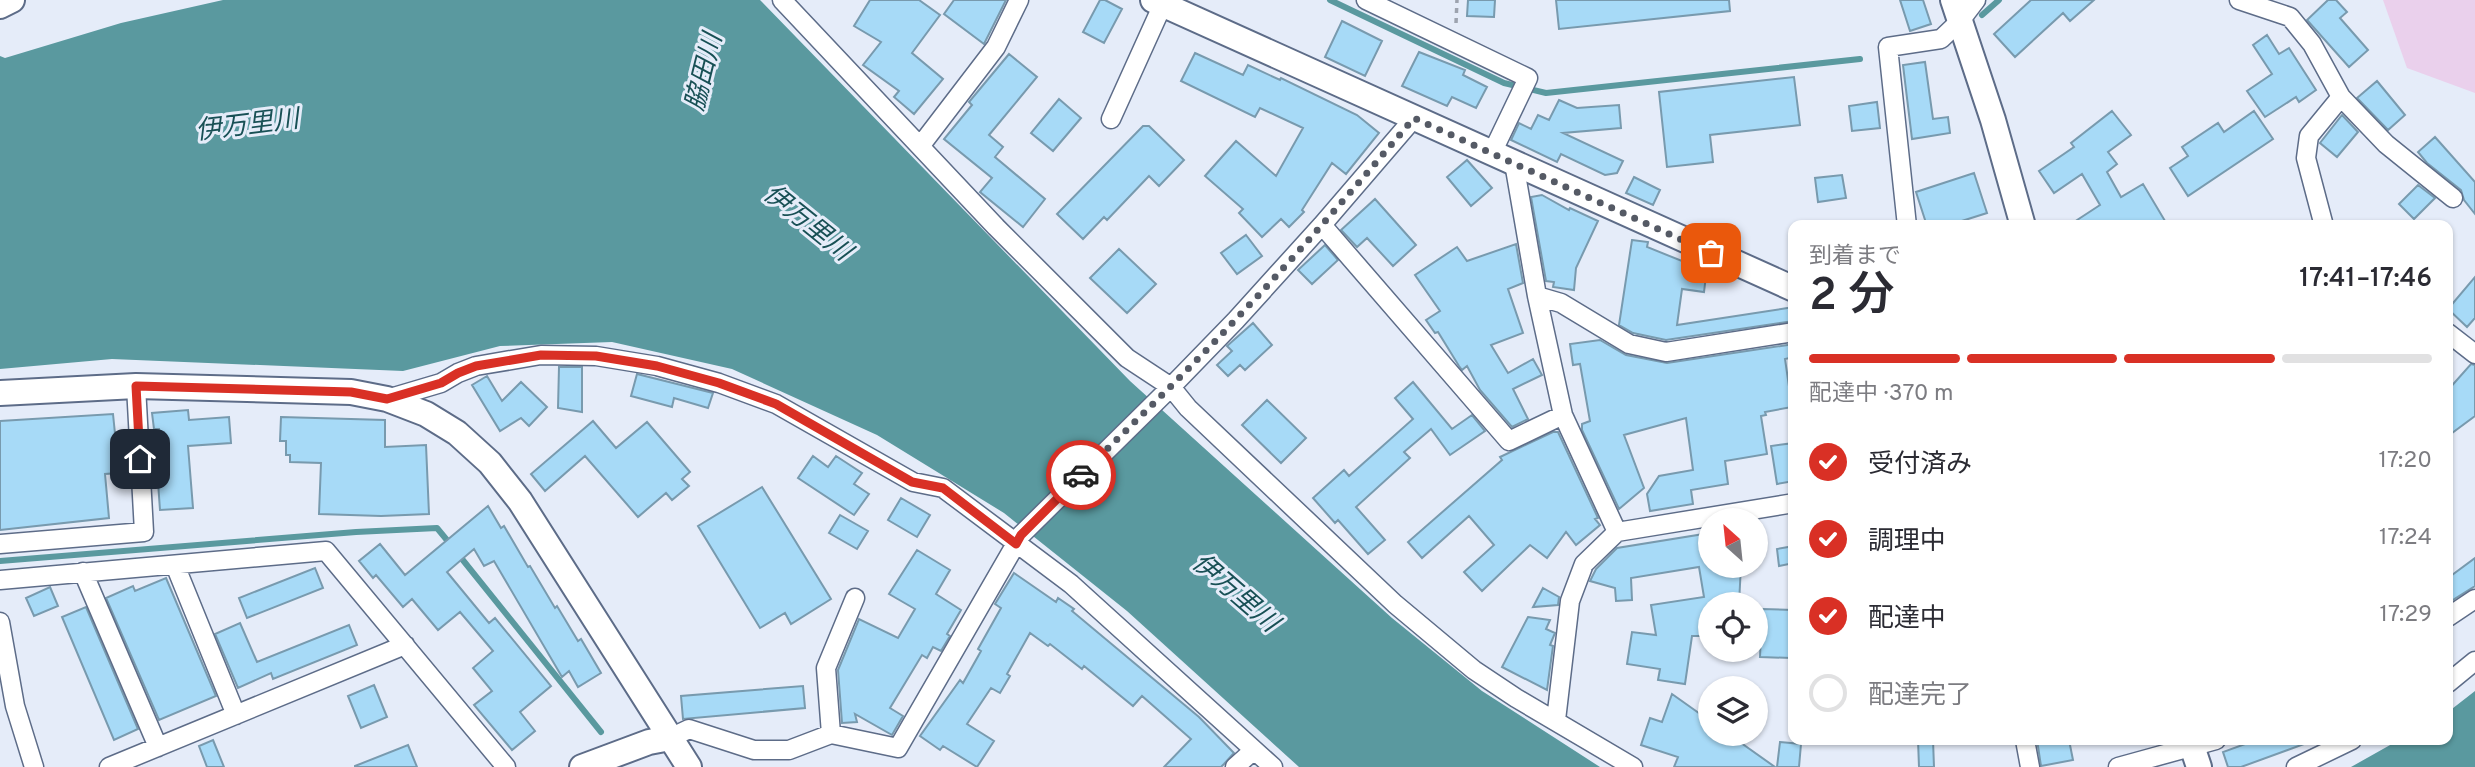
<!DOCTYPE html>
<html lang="ja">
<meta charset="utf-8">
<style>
:root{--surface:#fff;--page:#f7f7f7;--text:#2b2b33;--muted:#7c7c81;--line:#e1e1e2;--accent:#d93025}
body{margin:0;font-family:Overpass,"Noto Sans JP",sans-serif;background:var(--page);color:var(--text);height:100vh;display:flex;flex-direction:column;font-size:26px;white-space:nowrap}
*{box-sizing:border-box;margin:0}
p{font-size:23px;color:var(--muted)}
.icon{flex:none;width:38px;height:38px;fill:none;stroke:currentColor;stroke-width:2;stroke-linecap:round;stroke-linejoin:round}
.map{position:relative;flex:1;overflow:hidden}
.sheet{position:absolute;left:1788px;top:220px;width:665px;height:525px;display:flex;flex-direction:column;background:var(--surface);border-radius:14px;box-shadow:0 2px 5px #0004}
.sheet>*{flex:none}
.needle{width:46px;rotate:333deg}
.tools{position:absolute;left:1698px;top:508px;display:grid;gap:14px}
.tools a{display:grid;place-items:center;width:70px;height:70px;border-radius:50%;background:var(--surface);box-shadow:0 2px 5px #0004;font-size:35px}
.pin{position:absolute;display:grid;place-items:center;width:60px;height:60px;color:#fff;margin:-30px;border-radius:14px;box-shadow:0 4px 10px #0006}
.courier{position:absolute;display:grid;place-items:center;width:70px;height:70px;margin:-35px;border:5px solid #d93025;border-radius:50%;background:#fff;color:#222;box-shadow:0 2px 9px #0007}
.overview em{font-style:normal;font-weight:600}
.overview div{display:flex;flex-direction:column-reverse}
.overview{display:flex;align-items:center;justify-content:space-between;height:119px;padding:0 21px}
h1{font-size:46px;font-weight:600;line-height:52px}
.bar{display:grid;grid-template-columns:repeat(4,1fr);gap:10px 7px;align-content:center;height:84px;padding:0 21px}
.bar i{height:9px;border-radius:5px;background:var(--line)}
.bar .current{background:var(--accent)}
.bar p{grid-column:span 4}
ol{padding:0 21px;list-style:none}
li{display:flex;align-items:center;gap:21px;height:77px}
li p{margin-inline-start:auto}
li .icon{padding:7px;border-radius:50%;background:var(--accent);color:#fff;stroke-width:4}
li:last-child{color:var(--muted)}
li i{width:38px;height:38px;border:4px solid var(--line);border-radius:50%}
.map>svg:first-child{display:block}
.green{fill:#ead0ec}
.water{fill:#5a999f}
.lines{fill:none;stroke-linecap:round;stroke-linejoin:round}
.stream{stroke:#5a999f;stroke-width:6}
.building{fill:#a7daf7;stroke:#789aae;stroke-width:2}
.street-casing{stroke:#5d6c88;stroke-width:21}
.secondary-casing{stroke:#5d6c88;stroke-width:28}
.path{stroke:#9da3af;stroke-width:3.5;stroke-dasharray:5 5;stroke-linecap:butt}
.street{stroke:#fff;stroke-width:18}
.secondary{stroke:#fff;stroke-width:24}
.done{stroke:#555a65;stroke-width:7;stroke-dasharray:0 12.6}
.route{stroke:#d93025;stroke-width:9}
.labels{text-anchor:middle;stroke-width:6;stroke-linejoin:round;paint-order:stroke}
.water-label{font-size:26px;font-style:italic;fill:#185055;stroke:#e5ecf9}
</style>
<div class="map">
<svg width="2475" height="767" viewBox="0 0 2475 767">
<rect width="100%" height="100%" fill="#e5ecf9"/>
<path class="green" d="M 2383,0 L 2475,0 L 2475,93 L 2407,68 Z"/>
<path class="water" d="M 223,0 L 760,0 L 1130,381 L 1392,618 L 1482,691 L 1600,767 L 1299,767 L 1127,611 L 1004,513 L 877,435 L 732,369 L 612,342 L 500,346 L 403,371 L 112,359 L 0,369 L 0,56 L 5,58 L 121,23 Z
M 2475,691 L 2475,767 L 2351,767 L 2399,740 L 2448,740 L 2448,712 Z"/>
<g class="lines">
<path class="stream" d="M 1330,0 L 1504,83 L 1546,93 L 1860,59
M 1982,15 L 1999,0
M 458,554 L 601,732
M 0,561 L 356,532 L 437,528 L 451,545"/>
</g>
<path class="building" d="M 870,0 L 919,0 L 940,15 L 912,53 L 943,79 L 914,114 L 894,97 L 899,91 L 863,65 L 881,42 L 854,26 Z
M 954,0 L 1006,0 L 984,44 L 944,14 Z
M 1100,0 L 1105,0 L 1122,9 L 1104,43 L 1083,32 Z
M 1468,0 L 1495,0 L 1494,17 L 1467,16 Z
M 1556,0 L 1729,0 L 1730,11 L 1559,29 Z
M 1900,0 L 1923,0 L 1931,24 L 1910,31 Z
M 2031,0 L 2094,0 L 2070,21 L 2063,13 L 2015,57 L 1994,34 Z
M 2328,0 L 2336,0 L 2347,12 L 2340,18 L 2368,50 L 2349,67 L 2307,20 Z
M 1342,21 L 1382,41 L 1365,76 L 1325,57 Z
M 2267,35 L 2279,54 L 2289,48 L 2316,90 L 2299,102 L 2296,97 L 2265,117 L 2247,91 L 2272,74 L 2253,45 Z
M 1419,52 L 1465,70 L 1463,75 L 1487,87 L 1476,108 L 1452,97 L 1447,106 L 1402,86 Z
M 1195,53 L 1243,75 L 1248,65 L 1280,80 L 1281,78 L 1357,115 L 1379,133 L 1346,174 L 1332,163 L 1302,210 L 1304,212 L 1289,227 L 1281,219 L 1262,237 L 1239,213 L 1243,209 L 1205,176 L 1236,141 L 1276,176 L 1303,128 L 1260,108 L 1255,117 L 1181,81 Z
M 1009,54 L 1037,77 L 989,135 L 1003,147 L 995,157 L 1045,199 L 1023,227 L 980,192 L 992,178 L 944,139 L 972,105 L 969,102 Z
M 1925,62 L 1933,119 L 1948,117 L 1950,133 L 1912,139 L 1903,65 Z
M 1794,77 L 1800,125 L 1710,135 L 1713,162 L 1667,167 L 1659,92 Z
M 2377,81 L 2405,115 L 2388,130 L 2357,98 Z
M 1059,99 L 1081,118 L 1053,151 L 1031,133 Z
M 1559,100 L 1577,108 L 1619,105 L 1621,128 L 1563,133 L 1623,161 L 1617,173 L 1605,175 L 1561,154 L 1557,162 L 1511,140 L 1519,123 L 1531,129 L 1538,115 L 1549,120 Z
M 1877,102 L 1880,128 L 1852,131 L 1849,106 Z
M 2112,111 L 2131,135 L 2108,152 L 2117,164 L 2107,172 L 2121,197 L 2143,184 L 2168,226 L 2068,226 L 2100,205 L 2082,174 L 2054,193 L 2039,171 L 2074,147 L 2071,143 Z
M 2254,111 L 2273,139 L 2188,196 L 2170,168 L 2188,156 L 2182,147 L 2218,123 L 2224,132 Z
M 2342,115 L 2358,132 L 2337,157 L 2320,143 Z
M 1143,126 L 1149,126 L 1184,160 L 1159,186 L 1149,176 L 1107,220 L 1104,217 L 1083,239 L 1057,214 Z
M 2435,137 L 2475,182 L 2475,214 L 2464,200 L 2461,190 L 2427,163 L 2418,152 Z
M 1467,160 L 1492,188 L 1471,206 L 1447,177 Z
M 1974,173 L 1987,213 L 1946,226 L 1927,226 L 1916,192 Z
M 1842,175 L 1846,198 L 1818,202 L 1815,178 Z
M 1634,177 L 1660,190 L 1653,205 L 1626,193 Z
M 2418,185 L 2435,198 L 2414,219 L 2399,204 Z
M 1542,195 L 1569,210 L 1570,208 L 1598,221 L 1576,268 L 1574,290 L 1553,287 L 1554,282 L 1546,281 L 1531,197 Z
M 1375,199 L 1416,245 L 1393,266 L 1367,238 L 1357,247 L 1341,230 Z
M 1246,235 L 1262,256 L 1237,274 L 1221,253 Z
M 1632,240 L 1648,242 L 1647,247 L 1692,265 L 1707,267 L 1704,292 L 1682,289 L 1677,325 L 1794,307 L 1794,321 L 1666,340 L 1633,333 L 1619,325 Z
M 1516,244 L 1523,283 L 1508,289 L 1523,333 L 1491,345 L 1508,373 L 1533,359 L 1542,375 L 1513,389 L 1528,419 L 1512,427 L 1480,390 L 1467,366 L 1462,370 L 1459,366 L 1438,332 L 1435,333 L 1426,320 L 1440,311 L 1415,275 L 1457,247 L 1467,261 Z
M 1325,245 L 1338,260 L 1312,284 L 1298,270 Z
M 1119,249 L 1156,284 L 1127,313 L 1090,278 Z
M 2475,277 L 2475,318 L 2467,327 L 2448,309 Z
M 1253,323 L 1272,345 L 1245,370 L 1240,365 L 1228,376 L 1217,365 L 1232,351 L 1227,346 Z
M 1600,340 L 1626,355 L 1667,363 L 1794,344 L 1794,357 L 1785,359 L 1792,407 L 1765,412 L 1766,415 L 1761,416 L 1767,454 L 1725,461 L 1728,484 L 1691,490 L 1693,504 L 1650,511 L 1647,494 L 1659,476 L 1693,470 L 1686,418 L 1624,435 L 1644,488 L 1619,509 L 1582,430 L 1582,424 L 1590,421 L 1580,364 L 1573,365 L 1570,344 Z
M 2471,364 L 2475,365 L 2475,416 L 2448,436 L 2448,390 Z
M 559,367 L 582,367 L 582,412 L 558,408 Z
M 637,374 L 713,393 L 708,408 L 674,398 L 672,407 L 631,396 Z
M 487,376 L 502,401 L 521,382 L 547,407 L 529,426 L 521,418 L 500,431 L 472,385 Z
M 1413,382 L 1452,429 L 1472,415 L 1485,431 L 1450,455 L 1431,429 L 1404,452 L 1410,458 L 1356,507 L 1385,540 L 1368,554 L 1338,520 L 1335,523 L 1313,498 L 1344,470 L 1349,476 L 1413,419 L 1395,398 Z
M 1267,400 L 1306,438 L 1281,463 L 1242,425 Z
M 188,410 L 189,420 L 229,417 L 231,443 L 188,446 L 193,508 L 160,510 L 158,482 L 163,482 L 159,429 L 154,429 L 152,413 Z
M 113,414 L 119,473 L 105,474 L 109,518 L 0,530 L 0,421 Z
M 281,417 L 385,420 L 385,447 L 426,445 L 429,514 L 381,516 L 319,514 L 321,463 L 290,462 L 290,455 L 286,455 L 286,441 L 280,441 Z
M 593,421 L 616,448 L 647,422 L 690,472 L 682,479 L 689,486 L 672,500 L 666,493 L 638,517 L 585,456 L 545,491 L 531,474 Z
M 1553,432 L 1558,432 L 1598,518 L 1595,519 L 1600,525 L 1576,545 L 1566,532 L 1547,558 L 1530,545 L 1482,591 L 1464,572 L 1494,545 L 1469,516 L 1422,558 L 1408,542 L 1502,460 L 1500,457 Z
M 1794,443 L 1794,481 L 1777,484 L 1771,446 Z
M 813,456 L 828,467 L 836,456 L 862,473 L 854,484 L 869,494 L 854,515 L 798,478 Z
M 762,487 L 831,599 L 791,624 L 785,613 L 760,628 L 698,526 Z
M 901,498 L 930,515 L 917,537 L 888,520 Z
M 488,506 L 501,528 L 504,526 L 528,567 L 530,566 L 555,608 L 557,606 L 578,641 L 581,639 L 601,673 L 578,687 L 569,671 L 562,677 L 494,561 L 484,566 L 474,549 L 447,572 L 489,623 L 495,618 L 551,686 L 520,712 L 535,731 L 512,750 L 474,705 L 492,691 L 473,668 L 493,651 L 460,612 L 438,630 L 412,599 L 403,607 L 376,575 L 373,578 L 359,561 L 380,544 L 405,575 Z
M 840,515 L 868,531 L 857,549 L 829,533 Z
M 1710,533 L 1710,565 L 1741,565 L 1739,604 L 1710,604 L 1710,636 L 1692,636 L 1685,684 L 1658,680 L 1660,669 L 1627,664 L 1632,632 L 1656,635 L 1651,605 L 1704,597 L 1699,567 L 1631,578 L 1632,600 L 1616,601 L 1615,588 L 1590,581 L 1596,569 L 1617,548 Z
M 1794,546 L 1794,563 L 1779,566 L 1777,549 Z
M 917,550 L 950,570 L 936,594 L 961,610 L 947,634 L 950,636 L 941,651 L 933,647 L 927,658 L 922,655 L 890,708 L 903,716 L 892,735 L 855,714 L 857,722 L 842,723 L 838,670 L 859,619 L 898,638 L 915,609 L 889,594 Z
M 2475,558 L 2475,586 L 2448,603 L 2448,578 Z
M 315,568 L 323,588 L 247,618 L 239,598 Z
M 1014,573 L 1056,602 L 1058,598 L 1074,609 L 1072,611 L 1199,717 L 1234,753 L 1224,764 L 1221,767 L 1164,767 L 1191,739 L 1142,696 L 1133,706 L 1084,666 L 1082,669 L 1050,644 L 1048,646 L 1030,633 L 1007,674 L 1010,676 L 1000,693 L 991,688 L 967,724 L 994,741 L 977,767 L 943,746 L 940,750 L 920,736 L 960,680 L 963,683 L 981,651 L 978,649 L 1001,608 L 995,604 Z
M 166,578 L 216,696 L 159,720 L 106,598 L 133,586 L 135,591 Z
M 50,587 L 58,606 L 34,616 L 26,598 Z
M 1543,588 L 1559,597 L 1558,605 L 1533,607 Z
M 86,607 L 138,729 L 114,740 L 62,617 Z
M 1762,609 L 1793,610 L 1791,658 L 1760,657 Z
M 1528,617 L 1550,620 L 1546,629 L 1555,633 L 1550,645 L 1553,646 L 1547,690 L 1502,667 Z
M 240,623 L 257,662 L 349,625 L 357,645 L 273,679 L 271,673 L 238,688 L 215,634 Z
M 374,685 L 387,717 L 361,728 L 348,696 Z
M 803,686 L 805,708 L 683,719 L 681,696 Z
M 1672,694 L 1710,721 L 1710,733 L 1727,733 L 1775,767 L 1674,767 L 1678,757 L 1641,745 L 1650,718 L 1662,722 Z
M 213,740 L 224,767 L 207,767 L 199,746 Z
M 1918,740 L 1933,740 L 1934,767 L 1919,767 Z
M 2037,740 L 2069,740 L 2073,760 L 2041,766 Z
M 2256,740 L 2306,740 L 2307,743 L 2241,767 L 2228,767 L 2223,752 Z
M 1780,742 L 1801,744 L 1799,767 L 1777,767 Z
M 408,745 L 417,767 L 355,767 L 355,766 Z"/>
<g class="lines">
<defs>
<path id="street" d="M 782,0 L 996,227 L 1127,358 L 1171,387 L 1188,408 L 1395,604 L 1474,670 L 1516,698 L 1633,767
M 1366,0 L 1528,78 L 1492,153
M 2239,0 L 2290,17 L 2312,44 L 2341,97 L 2309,136 L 2306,158 L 2324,226
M 2341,97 L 2386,144 L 2453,198
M 1111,119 L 1163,4
M 921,145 L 996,47 L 1019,0
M 1514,163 L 1537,296 L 1563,415 L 1617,532 L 1794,503
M 1322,225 L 1509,441 L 1563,415
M 1907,226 L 1888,47 L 1941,39 L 1960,21 L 1976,0
M 1537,296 L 1561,303 L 1629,344 L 1666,352 L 1794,332
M 2448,333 L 2475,354
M 387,399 L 441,383 L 458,373 L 476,366 L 541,355 L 596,356 L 657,366 L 719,383 L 776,404 L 913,482 L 943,488 L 1071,584 L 1273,767
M 0,544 L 144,532 L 136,386
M 175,565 L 236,715
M 83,572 L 158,747
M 0,580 L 326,551 L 506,767
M 2448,617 L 2475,599
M 0,622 L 15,706 L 34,767
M 2448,683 L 2475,661
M 1556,720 L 1570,601 L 1584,564 L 1617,532
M 831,734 L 826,668 L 855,598
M 670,738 L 689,729 L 754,750 L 789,750 L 831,734 L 898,748 L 1021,535 L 1171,387 L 1236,320 L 1322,225 L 1414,118
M 2025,740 L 2030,767
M 109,767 L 405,645
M 1235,767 L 1254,750
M 2118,767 L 2216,740
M 2296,767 L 2352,740"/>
<path id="secondary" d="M 1153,0 L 1794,289
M 1953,0 L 1993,120 L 2023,226
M 0,6 L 12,0
M 0,393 L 136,386 L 351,392 L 387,399 L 426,414 L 457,433 L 490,463 L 520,501 L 689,767
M 2190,740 L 2199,767
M 582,767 L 649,742 L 670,738"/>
</defs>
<use href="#street" class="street-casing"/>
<use href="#secondary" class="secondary-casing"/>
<path class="path" d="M 1456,23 L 1457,0"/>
<use href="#street" class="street"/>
<use href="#secondary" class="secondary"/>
</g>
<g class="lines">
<path class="done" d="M 1081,475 C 1133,423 1186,373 1236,319 C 1298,254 1356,186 1414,118 L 1711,253"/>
<path class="route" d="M 140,459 L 136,386 L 351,392 L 387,399 L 441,383 L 458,373 L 476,366 L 541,355 L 596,356 L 657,366 L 719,383 L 776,404 L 912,482 L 943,488 L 1016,544 L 1021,535 L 1081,475"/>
</g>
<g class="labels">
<g class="water-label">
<text transform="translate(703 72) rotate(-76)" y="9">脇田川</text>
<text transform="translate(247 124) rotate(-7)" y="9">伊万里川</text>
<text transform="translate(808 222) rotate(39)" y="9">伊万里川</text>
<text transform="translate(1236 592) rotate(41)" y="9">伊万里川</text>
</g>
</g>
</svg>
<div class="tools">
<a><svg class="needle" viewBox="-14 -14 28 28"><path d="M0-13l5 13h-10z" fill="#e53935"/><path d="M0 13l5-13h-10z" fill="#7c7c81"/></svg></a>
<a><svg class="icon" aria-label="locate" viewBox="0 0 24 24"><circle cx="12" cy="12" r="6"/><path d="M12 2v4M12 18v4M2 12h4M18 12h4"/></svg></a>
<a><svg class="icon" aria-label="layers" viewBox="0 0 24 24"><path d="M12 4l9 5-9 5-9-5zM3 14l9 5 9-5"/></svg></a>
</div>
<div class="pin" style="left:1711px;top:253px;background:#ea580c"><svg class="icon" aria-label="bag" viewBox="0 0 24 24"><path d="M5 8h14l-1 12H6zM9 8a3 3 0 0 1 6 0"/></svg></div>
<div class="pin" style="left:140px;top:459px;background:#1f2937"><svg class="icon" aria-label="home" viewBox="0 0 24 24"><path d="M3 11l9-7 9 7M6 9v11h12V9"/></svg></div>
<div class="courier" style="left:1081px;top:475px"><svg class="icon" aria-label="car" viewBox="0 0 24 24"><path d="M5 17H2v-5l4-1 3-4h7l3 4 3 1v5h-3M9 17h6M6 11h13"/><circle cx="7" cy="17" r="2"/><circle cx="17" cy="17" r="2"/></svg></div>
<section class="sheet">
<div class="overview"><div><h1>2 分</h1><p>到着まで</p></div><em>17:41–17:46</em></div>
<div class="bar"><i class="current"></i><i class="current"></i><i class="current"></i><i></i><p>配達中 · 370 m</p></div>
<ol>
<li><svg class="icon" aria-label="check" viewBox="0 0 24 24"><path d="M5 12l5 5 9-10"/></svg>受付済み<p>17:20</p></li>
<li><svg class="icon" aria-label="check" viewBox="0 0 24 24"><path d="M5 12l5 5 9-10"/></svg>調理中<p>17:24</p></li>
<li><svg class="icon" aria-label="check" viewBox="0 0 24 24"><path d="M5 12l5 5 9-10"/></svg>配達中<p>17:29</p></li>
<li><i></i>配達完了</li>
</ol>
</section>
</div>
